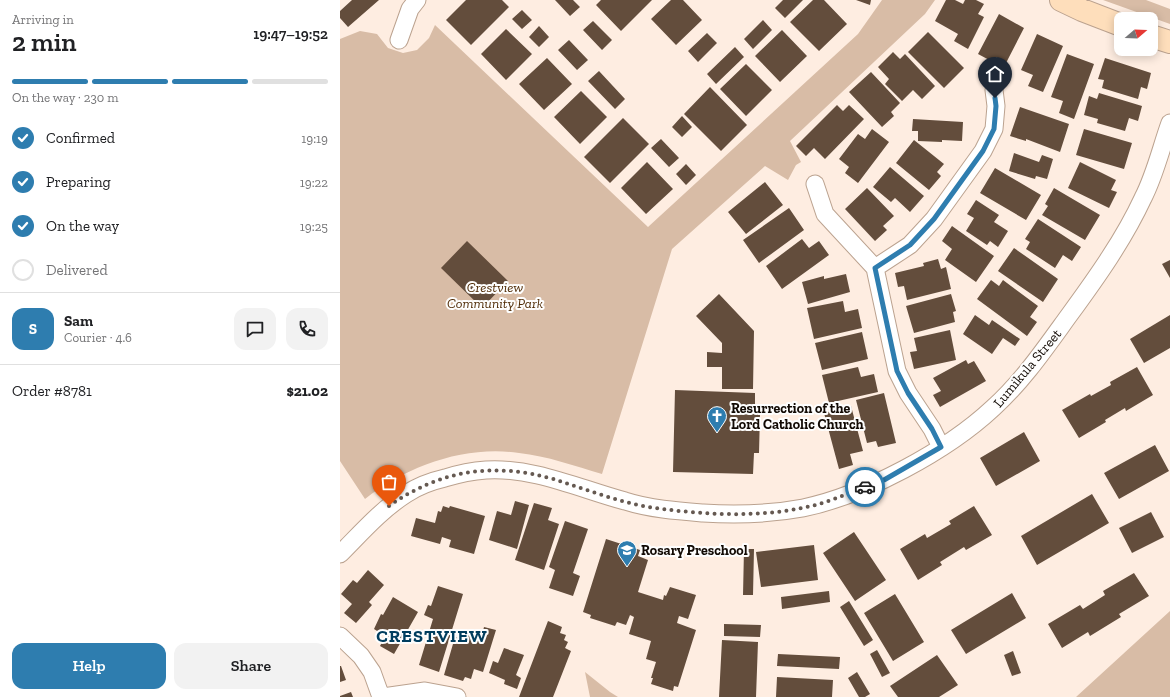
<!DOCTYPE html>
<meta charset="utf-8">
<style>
:root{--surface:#fff;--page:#f2f2f2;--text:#202124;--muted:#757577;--line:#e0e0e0;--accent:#2e7daf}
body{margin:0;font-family:"Zilla Slab",serif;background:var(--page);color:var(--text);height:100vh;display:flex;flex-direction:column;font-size:15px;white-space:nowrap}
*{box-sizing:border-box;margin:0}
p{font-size:13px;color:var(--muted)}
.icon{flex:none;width:22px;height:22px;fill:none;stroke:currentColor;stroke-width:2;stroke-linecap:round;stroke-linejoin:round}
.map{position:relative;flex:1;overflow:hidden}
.side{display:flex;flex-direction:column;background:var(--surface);width:340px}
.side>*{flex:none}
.needle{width:26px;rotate:71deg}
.fabs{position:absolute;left:774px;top:12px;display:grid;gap:8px}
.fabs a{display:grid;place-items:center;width:44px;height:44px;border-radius:8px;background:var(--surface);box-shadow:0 2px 10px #0003;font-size:20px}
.pin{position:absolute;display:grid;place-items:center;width:34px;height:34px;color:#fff;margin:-41px -17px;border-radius:50% 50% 50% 0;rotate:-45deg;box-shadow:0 0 4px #0007}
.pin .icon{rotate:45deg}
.courier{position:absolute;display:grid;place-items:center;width:40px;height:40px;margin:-20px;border:3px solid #2e7daf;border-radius:50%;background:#fff;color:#222;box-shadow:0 1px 5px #0007}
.headline em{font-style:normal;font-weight:600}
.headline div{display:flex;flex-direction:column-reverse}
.headline{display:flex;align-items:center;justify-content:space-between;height:68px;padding:0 12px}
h1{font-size:26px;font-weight:600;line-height:30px}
.bar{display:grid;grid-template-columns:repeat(4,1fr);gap:6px 4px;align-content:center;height:48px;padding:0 12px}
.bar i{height:5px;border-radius:3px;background:var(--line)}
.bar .selected{background:var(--accent)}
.bar p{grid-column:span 4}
.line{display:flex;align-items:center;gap:10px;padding:0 12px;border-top:1px solid var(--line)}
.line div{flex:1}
.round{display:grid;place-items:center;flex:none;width:42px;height:42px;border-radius:12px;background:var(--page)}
ol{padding:0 12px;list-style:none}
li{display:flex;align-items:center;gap:12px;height:44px}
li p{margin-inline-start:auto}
li .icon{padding:4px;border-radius:50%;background:var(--accent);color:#fff;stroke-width:4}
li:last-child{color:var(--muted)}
li i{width:22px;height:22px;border:2px solid var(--line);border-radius:50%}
.primary-button{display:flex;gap:8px;margin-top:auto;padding:8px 12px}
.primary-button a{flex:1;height:46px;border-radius:12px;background:var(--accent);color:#fff;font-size:16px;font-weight:600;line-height:46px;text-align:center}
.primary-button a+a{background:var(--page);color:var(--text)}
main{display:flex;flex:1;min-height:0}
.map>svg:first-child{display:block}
.green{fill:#d8bca6}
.building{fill:#634d3c}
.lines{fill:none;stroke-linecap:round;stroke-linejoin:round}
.street-casing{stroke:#bba28f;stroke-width:19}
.secondary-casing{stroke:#bba28f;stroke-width:24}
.street{stroke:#fff;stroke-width:17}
.secondary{stroke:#fedebb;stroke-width:22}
.done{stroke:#655951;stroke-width:4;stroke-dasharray:0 7.2}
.route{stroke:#2e7daf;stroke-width:5}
.labels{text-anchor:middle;stroke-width:4;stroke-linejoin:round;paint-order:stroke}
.park-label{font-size:14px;font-style:italic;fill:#4e2903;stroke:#fefefe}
.street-label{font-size:14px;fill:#120a04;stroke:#fefefe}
.poi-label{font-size:14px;font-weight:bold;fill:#120a04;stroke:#fefefe;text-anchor:start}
.district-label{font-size:18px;font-weight:bold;letter-spacing:1px;fill:#003d5e;stroke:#fefefe}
</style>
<main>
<section class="side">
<div class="headline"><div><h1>2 min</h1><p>Arriving in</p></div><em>19:47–19:52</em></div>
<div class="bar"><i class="selected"></i><i class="selected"></i><i class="selected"></i><i></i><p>On the way · 230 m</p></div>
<ol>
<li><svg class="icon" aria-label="check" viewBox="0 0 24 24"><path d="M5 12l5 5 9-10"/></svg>Confirmed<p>19:19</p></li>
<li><svg class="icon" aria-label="check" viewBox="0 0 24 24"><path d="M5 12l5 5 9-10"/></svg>Preparing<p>19:22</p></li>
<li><svg class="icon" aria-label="check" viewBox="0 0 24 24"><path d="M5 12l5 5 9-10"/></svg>On the way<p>19:25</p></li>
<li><i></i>Delivered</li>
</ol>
<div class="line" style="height:72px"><b class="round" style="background:var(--accent);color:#fff">S</b><div><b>Sam</b><p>Courier · 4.6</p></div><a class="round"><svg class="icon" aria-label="chat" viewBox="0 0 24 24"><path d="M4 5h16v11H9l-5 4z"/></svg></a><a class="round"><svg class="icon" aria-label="phone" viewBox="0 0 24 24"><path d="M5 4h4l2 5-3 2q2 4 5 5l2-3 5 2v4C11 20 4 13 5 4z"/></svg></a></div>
<div class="line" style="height:52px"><div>Order #8781</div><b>$21.02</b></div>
<div class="primary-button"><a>Help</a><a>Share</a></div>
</section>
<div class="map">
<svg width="830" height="697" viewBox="0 0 830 697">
<rect width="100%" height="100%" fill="#feede1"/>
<path class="green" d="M 542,0 L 595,0 L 585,14 L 450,141 L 461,162 L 456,165 L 448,180 L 425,166 L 332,249 L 262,474 C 235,466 207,456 179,453 C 125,445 67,466 25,499 L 0,461 L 0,39 L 20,31 L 37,34 L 48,48 L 63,53 L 77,50 L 89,38 L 95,25 L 308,227 L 518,34 Z
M 763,0 L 806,0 L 830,9 L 830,24 Z
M 830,611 L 830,697 L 736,697 Z
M 245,672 L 270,692 L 278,697 L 250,697 Z"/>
<path class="building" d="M 12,0 L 39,0 L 8,27 L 0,18 L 0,11 Z
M 126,0 L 162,0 L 169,7 L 131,45 L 106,20 Z
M 215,0 L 233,0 L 240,7 L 230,16 Z
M 261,0 L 312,0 L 281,31 L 256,5 Z
M 331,0 L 343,0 L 362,20 L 336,45 L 311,19 Z
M 443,0 L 463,0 L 445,18 L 435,8 Z
M 473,0 L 484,0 L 507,24 L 479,51 L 450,22 Z
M 516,0 L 531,0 L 530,5 Z
M 606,0 L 615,0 L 623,4 L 625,0 L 636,0 L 644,4 L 638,14 L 644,17 L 628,49 L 614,41 L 618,34 L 595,21 Z
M 182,10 L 192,20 L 182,29 L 172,19 Z
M 659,14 L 684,28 L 666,63 L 656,57 L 653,62 L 638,54 Z
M 423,20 L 432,30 L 413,49 L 404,39 Z
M 253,21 L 272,40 L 262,50 L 243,30 Z
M 199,26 L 209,37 L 199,47 L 189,37 Z
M 166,29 L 192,54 L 166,80 L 141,54 Z
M 442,30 L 467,56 L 440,82 L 415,56 Z
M 588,32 L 624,68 L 604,88 L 568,52 Z
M 367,33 L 377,43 L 358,62 L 348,51 Z
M 697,34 L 723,46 L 703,92 L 688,86 L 693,75 L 681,70 Z
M 229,40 L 248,60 L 237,70 L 218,50 Z
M 395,47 L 404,57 L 376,84 L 367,74 Z
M 553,52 L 560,59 L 565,54 L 595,86 L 582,99 L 573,90 L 562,101 L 545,84 L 549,79 L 538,67 Z
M 727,54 L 754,64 L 734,119 L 719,113 L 723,101 L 711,97 Z
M 207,58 L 232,84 L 204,110 L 179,84 Z
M 765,58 L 811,73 L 807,89 L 801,87 L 798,99 L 762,88 L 764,80 L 758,79 Z
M 406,64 L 432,90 L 406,116 L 380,89 Z
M 259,71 L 285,99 L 275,109 L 248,81 Z
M 531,72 L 560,103 L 551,112 L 554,116 L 542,127 L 509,92 Z
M 370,87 L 407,125 L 381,151 L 344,114 Z
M 241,91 L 267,117 L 240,144 L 214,117 Z
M 759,93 L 802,106 L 798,121 L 789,118 L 785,131 L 757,123 L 758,119 L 744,115 L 749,96 L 757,99 Z
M 497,105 L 503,111 L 509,105 L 524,119 L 485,159 L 474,148 L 466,156 L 456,146 Z
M 680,107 L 729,124 L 720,152 L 686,139 L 686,141 L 670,136 Z
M 342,116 L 352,127 L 342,137 L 332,127 Z
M 283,118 L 309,144 L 270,183 L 244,157 Z
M 573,119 L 623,122 L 622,141 L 602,140 L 602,142 L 578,141 L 578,131 L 572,131 Z
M 532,129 L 549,142 L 518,183 L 505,173 L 509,167 L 499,159 L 518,134 L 525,139 Z
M 744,129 L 792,143 L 784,169 L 736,155 Z
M 321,139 L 339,158 L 329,167 L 311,148 Z
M 574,140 L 604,164 L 597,172 L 601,176 L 589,190 L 556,163 Z
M 674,153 L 699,162 L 702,155 L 713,159 L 707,179 L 696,176 L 695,179 L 669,171 Z
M 307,162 L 333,189 L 306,214 L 281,188 Z
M 740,162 L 776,180 L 771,190 L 777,192 L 769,208 L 728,188 Z
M 346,164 L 356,175 L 346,185 L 336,174 Z
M 550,167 L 584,196 L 570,212 L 555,198 L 551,202 L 533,187 Z
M 655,168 L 701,195 L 686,220 L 640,193 Z
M 425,182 L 443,205 L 406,234 L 388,212 Z
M 527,188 L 554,216 L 543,226 L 547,230 L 535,241 L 505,209 Z
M 714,188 L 760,215 L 745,240 L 702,215 L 708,206 L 705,204 Z
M 636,200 L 659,215 L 654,222 L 668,231 L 658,247 L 650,241 L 647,245 L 626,231 L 634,218 L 627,214 Z
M 449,208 L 464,230 L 419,263 L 403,240 Z
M 698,219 L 741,247 L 732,261 L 723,255 L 715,268 L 686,249 L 690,242 L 685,239 Z
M 612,226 L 654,256 L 636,282 L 605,260 L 612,249 L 602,241 Z
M 462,239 L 469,248 L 479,241 L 489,255 L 442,289 L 426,266 Z
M 127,241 L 168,281 L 142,308 L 101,268 Z
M 674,248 L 718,279 L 703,302 L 658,271 Z
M 598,259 L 601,269 L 606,267 L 611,289 L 567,300 L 564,286 L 558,287 L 555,273 L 584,266 L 583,263 Z
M 830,260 L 830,278 L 822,264 Z
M 506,274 L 510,292 L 468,304 L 462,282 L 484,276 L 484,279 Z
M 651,280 L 659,286 L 663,280 L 698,306 L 690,317 L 697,322 L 687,336 L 637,299 Z
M 379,294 L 414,331 L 413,389 L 382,389 L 382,367 L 367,367 L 367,352 L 382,353 L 382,343 L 356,316 Z
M 611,294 L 616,311 L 613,312 L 615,322 L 574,333 L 566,306 Z
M 503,301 L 505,312 L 518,309 L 522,328 L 474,339 L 467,308 Z
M 635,315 L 649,325 L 652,320 L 680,339 L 675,346 L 663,338 L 652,354 L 623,334 Z
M 830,315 L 830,348 L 804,363 L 790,339 Z
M 610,330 L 616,360 L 574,369 L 570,352 L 577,351 L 574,338 Z
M 522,332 L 528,359 L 482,370 L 475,343 Z
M 626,360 L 628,364 L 634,361 L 646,381 L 600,407 L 593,395 L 601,391 L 593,378 Z
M 518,367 L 521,377 L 534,374 L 538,392 L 489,403 L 482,375 Z
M 797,367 L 813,395 L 786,411 L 785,408 L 765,420 L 766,422 L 739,438 L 722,410 L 750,394 L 751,396 L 771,385 L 770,382 Z
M 335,390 L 415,393 L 415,414 L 420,414 L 419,453 L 414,453 L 413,474 L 333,472 Z
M 544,393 L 556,443 L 538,447 L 536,441 L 527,443 L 516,400 Z
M 511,406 L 523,451 L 510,454 L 513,465 L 499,469 L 484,413 Z
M 684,432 L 700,461 L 656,486 L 640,458 Z
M 815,445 L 829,471 L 779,499 L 764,473 Z
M 752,494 L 769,523 L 697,565 L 681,536 Z
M 175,501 L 189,505 L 177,549 L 149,540 L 157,511 L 171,515 Z
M 194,503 L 212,508 L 208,520 L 219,524 L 204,570 L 175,560 Z
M 103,506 L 109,508 L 110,506 L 145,516 L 134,554 L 109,547 L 111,540 L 102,537 L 100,544 L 71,536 L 76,518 L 95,523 L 98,511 L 101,512 Z
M 634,506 L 652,535 L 626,550 L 624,547 L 600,562 L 602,565 L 578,580 L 560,549 L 585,534 L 587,538 L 611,524 L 609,521 Z
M 811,512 L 824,537 L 792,553 L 779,528 Z
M 225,521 L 248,529 L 233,573 L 240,576 L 233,596 L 209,588 L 215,570 L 209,567 Z
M 514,532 L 546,580 L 515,601 L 483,553 Z
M 266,539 L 300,550 L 298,556 L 308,560 L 298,592 L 323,600 L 324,595 L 326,596 L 330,587 L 356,595 L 348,619 L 339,616 L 337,623 L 356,630 L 338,687 L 334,686 L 333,691 L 311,684 L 313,678 L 311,678 L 316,662 L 306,659 L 311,641 L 289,634 L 294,617 L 290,615 L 286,625 L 277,622 L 275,626 L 250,618 L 251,615 L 243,612 Z
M 474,545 L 478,580 L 421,587 L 416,552 Z
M 404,549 L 414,549 L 413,595 L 403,595 Z
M 28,570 L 44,585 L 29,602 L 32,605 L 16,623 L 4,613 L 12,604 L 1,594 L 13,580 L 17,583 Z
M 794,573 L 809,596 L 779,614 L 781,617 L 750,636 L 748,632 L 722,648 L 708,624 L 740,605 L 743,609 L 765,595 L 763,591 Z
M 98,586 L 123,594 L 99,672 L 79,665 L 93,619 L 84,615 L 88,605 L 91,606 Z
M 489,591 L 490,602 L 442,609 L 441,597 Z
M 672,593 L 686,618 L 626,654 L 611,630 Z
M 555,594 L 584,642 L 553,661 L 524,613 Z
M 53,597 L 78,612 L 54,654 L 40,646 L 45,636 L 34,629 L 41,614 L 43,615 Z
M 509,601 L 533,640 L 524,646 L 500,607 Z
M 208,621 L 222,627 L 220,633 L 226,635 L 224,640 L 228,642 L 225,648 L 231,651 L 213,697 L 179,697 Z
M 384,624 L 421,625 L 420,637 L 384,636 Z
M 144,627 L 156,630 L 143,672 L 134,669 L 131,679 L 125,677 L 123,681 L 104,675 L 115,637 L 124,640 L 126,631 L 142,635 Z
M 382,640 L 418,642 L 416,697 L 379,697 Z
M 164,648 L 184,655 L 176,675 L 181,678 L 177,689 L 164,684 L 165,680 L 149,673 L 153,661 L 158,663 Z
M 537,650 L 550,673 L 542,677 L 530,654 Z
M 673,651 L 681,673 L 672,676 L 664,655 Z
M 438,654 L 500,657 L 499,669 L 437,666 Z
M 597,655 L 618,685 L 599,697 L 558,697 L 550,686 Z
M 0,666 L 1,666 L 6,680 L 0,682 Z
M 517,672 L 530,694 L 525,697 L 519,697 L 508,678 Z
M 437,677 L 493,680 L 492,697 L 436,697 Z
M 11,692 L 13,697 L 0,697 L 0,696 Z"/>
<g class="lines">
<defs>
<path id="street" d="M 59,40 L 70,9 L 77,0
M 475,184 L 485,214 L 535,268 L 557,371 L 568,393 L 592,429 L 601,447
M 535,268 L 570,245 L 594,219 L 643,151 L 654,129 L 656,106 L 654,90
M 0,554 C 21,533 41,510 66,494 C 78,486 92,481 105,478 C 118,474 132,471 146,470 C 194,467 240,489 285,501 C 310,509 337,511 363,513 C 396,515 431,514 463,508 C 525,495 607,451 653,408 C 683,381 706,347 730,314 C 757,277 784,239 803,198 C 815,175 821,148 830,123
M 0,636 L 21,656 L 32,672 L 41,697
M 43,697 L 85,691 L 117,697"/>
<path id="secondary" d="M 721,0 L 742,10 L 781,25
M 811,36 L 830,42"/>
</defs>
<use href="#street" class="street-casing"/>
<use href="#secondary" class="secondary-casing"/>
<use href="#street" class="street"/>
<use href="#secondary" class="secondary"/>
</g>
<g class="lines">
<path class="done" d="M 49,506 C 100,470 153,462 213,479 C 249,490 285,505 323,509 C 368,515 418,517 462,508 C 484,504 504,495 525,487"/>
<path class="route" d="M 525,487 L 544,480 L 601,447 L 592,429 L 568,393 L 557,371 L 535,268 L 570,245 L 594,219 L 643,151 L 654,129 L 656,106 L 655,98"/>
</g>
<defs>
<symbol id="church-pin" viewBox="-11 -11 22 30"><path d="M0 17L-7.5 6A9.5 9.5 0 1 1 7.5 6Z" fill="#2e7daf" stroke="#fefefe"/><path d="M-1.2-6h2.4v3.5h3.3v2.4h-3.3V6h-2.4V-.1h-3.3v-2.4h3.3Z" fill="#fff"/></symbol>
<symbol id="school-pin" viewBox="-11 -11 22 30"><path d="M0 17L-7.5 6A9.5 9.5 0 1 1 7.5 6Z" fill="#2e7daf" stroke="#fefefe"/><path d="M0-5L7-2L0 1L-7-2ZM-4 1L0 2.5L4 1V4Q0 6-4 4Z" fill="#fff"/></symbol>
</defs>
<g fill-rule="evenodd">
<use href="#church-pin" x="366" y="405" width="22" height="30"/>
<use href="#school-pin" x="276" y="539" width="22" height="30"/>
</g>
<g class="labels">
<g class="park-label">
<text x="155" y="292">Crestview<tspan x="155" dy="16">Community Park</tspan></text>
</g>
<g class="street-label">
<text transform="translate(687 368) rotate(-50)" y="5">Lumikula Street</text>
</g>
<g class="poi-label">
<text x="391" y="413">Resurrection of the<tspan x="391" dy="16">Lord Catholic Church</tspan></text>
<text x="301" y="555">Rosary Preschool</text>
</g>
<g class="district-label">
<text x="92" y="642">CRESTVIEW</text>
</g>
</g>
</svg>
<div class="fabs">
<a><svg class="needle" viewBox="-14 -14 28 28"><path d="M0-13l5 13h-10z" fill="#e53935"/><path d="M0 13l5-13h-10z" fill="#757577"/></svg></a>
</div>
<div class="pin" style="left:49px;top:506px;background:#ea580c"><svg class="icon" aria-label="bag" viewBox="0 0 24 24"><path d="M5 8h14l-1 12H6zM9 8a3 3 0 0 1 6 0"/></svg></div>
<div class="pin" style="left:655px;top:98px;background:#1f2937"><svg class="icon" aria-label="home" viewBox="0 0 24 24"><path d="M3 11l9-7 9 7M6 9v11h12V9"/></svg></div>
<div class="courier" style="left:525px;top:487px"><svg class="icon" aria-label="car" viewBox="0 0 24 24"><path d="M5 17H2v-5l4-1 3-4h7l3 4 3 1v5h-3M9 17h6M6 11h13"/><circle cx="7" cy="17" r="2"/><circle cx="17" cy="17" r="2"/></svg></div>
</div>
</main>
